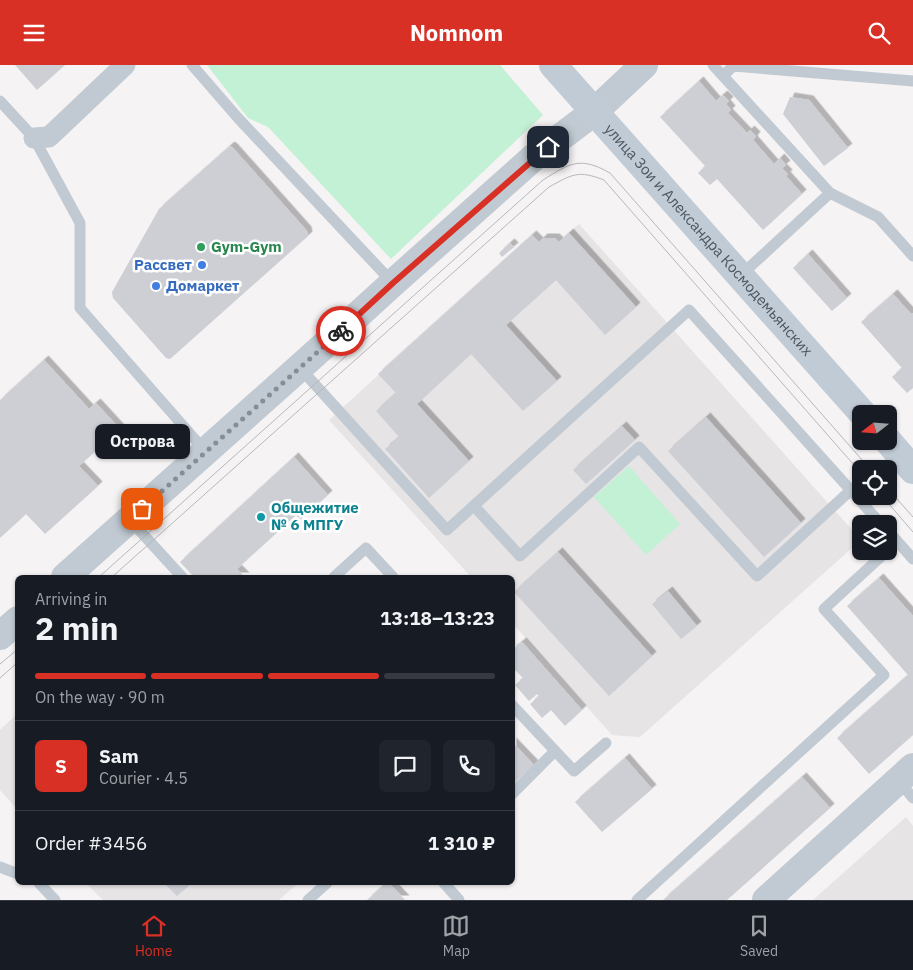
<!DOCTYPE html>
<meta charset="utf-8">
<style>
:root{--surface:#171b24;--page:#20242c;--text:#f1f3f6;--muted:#9ea1a6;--line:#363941;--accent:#d93025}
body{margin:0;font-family:"IBM Plex Sans",sans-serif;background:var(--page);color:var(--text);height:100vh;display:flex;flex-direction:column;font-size:19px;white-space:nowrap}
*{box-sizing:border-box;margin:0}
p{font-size:16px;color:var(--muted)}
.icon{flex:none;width:28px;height:28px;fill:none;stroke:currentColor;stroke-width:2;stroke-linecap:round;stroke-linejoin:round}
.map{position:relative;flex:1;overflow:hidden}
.drawer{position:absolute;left:15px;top:510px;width:500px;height:310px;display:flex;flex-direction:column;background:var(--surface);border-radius:8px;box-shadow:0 1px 4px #0004}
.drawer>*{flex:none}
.needle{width:32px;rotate:253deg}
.controls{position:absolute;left:852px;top:340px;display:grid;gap:10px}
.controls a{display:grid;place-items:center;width:45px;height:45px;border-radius:8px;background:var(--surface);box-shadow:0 1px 4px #0004;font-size:25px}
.pin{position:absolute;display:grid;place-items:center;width:42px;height:42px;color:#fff;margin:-21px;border-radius:10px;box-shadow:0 2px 8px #0006}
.courier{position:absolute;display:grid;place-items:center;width:50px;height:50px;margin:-25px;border:4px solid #d93025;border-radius:50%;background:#fff;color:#222;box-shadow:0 1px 6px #0007}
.bubble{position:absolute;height:35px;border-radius:8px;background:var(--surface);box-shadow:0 1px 4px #0004;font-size:16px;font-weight:700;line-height:35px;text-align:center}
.headline em{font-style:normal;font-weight:700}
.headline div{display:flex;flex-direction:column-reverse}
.headline{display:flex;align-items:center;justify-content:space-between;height:85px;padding:0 20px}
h1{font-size:32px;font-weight:700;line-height:38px}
.bar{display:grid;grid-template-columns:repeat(4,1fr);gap:8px 5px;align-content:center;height:60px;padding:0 20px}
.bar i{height:6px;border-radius:4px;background:var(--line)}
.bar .active{background:var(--accent)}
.bar p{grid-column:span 4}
.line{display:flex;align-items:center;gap:12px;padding:0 20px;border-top:1px solid var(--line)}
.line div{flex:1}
.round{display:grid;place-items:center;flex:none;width:52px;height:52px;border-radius:8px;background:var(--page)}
header{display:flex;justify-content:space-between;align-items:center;height:65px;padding:0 20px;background:var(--accent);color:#fff;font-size:22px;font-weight:700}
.tabs{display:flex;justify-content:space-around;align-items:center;height:70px;border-top:1px solid var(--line);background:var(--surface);font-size:14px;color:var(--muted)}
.tabs a{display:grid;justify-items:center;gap:2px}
.tabs .active{color:var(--accent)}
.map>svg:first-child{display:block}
.education{fill:#e6e4e5}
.green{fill:#c3f1d5}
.building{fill:#cdcfd5;filter:url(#shadow)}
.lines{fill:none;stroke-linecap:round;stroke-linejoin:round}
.service{stroke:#c1cad2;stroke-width:11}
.minor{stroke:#c1cad2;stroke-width:21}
.tertiary{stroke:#c1cad2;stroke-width:28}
.secondary{stroke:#c1cbd6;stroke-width:28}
.tram{stroke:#b5b8bd;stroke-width:1}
.done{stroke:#868d94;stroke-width:5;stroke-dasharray:0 9}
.route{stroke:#d93025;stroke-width:6}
.leisure-dot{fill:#2e9e5b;stroke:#fff;stroke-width:2}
.shop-dot{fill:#3f7fe0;stroke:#fff;stroke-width:2}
.culture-dot{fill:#0f9aa8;stroke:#fff;stroke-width:2}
.labels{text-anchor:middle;stroke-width:5;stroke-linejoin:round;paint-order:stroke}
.street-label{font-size:15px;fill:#4a5661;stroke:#fff}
.leisure-label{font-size:15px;font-weight:bold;fill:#27864d;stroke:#fff;text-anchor:start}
.shop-label{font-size:15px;font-weight:bold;fill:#366cbe;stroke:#fff;text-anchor:end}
.culture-label{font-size:15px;font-weight:bold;fill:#0d838f;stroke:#fff;text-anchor:start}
</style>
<header><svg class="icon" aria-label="menu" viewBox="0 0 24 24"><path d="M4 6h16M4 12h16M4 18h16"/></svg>Nomnom<svg class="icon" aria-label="search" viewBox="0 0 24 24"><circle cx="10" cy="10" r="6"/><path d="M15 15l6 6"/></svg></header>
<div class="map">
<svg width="913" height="835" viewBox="0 0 913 835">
<defs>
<filter id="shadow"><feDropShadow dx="4.5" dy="-4.5" stdDeviation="0" flood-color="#0004"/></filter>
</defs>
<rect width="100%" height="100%" fill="#f5f3f3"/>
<path class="education" d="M 579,159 L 861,475 L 640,672 L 612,670 L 513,559 L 512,512 L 471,512 L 329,355 L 532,170 L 539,177 L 543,173 L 555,173 L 559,177 Z
M 17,649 L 17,744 L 0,725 L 0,665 Z
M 906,752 L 913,761 L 913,835 L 813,835 Z
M 86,818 L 298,818 L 279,835 L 103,835 Z"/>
<path class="green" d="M 207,0 L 500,0 L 543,50 L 391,194 L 268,62 L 248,53 Z
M 629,401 L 680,459 L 646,490 L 594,432 Z"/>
<path class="building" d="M 15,0 L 65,0 L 37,25 Z
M 699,16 L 716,36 L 723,30 L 729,36 L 726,39 L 731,45 L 728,48 L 747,68 L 750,65 L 756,71 L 753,75 L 774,99 L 780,93 L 786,100 L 782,103 L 788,109 L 786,111 L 802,129 L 763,165 L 717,114 L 710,120 L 698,108 L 705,101 L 660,52 Z
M 790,32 L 809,35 L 848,83 L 824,101 L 783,49 Z
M 230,81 L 233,83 L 307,166 L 308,171 L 170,294 L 166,293 L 113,233 L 112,227 L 159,144 Z
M 569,168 L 636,242 L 605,270 L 556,215 L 506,260 L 557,316 L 523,346 L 471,289 L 417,339 L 469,396 L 429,433 L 385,384 L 399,372 L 376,346 L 396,328 L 378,309 L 532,170 L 539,177 L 543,173 L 555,173 L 559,177 Z
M 510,178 L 514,182 L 502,192 L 499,188 Z
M 808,189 L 847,233 L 832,246 L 793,203 Z
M 893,229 L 911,249 L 913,248 L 913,323 L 907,328 L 892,312 L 902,303 L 861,257 Z
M 44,295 L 89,344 L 96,338 L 120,364 L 79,401 L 98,421 L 45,469 L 26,449 L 0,473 L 0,335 Z
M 706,352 L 801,458 L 764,492 L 668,386 Z
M 622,361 L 635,375 L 586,419 L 573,405 Z
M 294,392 L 328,430 L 300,455 L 296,450 L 237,504 L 245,512 L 194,512 L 180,497 Z
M 558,487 L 652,591 L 609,631 L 514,527 Z
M 879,513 L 913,551 L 913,670 L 869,709 L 837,673 L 908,610 L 847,541 Z
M 668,526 L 697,561 L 681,574 L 652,539 Z
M 522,577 L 582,645 L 565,661 L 551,645 L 542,653 L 530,639 L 539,631 L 537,629 L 529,636 L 515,620 L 523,613 L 512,602 L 512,585 Z
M 512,677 L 534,700 L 512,720 Z
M 625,693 L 652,724 L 602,767 L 575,737 Z
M 802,712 L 830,743 L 727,835 L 663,835 Z
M 164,818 L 192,818 L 177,831 Z
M 386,818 L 389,818 L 405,835 L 367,835 Z"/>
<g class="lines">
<path class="service" d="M 192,0 L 238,53 L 393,218
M 713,0 L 830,128 L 740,211
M 723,11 L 733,1 L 913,16
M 0,36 L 34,73 L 80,158 L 80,243 L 206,387
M 830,128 L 878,152 L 913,191
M 300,303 L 447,465 L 689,245 L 881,459
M 474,441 L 520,491 L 639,382 L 757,511 L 851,425
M 130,455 L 182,512
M 889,467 L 913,494
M 334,512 L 366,483 L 393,512
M 512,640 L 574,706 L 606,678
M 898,715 L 913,733
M 512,729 L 555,686
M 0,802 L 18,809
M 39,818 L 55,835
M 444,818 L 459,835
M 308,835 L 327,818
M 637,835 L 884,610 L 824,544 L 887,486"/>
<path class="minor" d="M 34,73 L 49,72 L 125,0"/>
<path class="tertiary" d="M 65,512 L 337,269 L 393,218 L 533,93 L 594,47 L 644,0
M 0,571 L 18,555
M 766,835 L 913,702"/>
<g class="secondary">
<path id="s1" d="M 553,0 L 863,349"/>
<path d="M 888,376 L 913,405"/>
</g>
<path class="tram" d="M 889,425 L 913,452
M 882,431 L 913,467
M 99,512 L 543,115 C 570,98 580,91 610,108 L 870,404
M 112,512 L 549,122 C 573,109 578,105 604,115 L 861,408
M 0,599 L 18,584
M 0,613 L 18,597"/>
</g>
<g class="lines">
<path class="done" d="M 142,444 L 341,266"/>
<path class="route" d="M 341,266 L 393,218 L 548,82"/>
</g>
<circle class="leisure-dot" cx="201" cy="182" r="5"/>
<g class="shop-dot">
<circle cx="202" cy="200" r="5"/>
<circle cx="156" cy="221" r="5"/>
</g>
<circle class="culture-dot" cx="261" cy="452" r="5"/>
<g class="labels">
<g class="street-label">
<text dy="5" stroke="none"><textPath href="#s1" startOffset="234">улица Зои и Александра Космодемьянских</textPath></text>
</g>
<g class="leisure-label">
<text x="211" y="187">Gym-Gym</text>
</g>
<g class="shop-label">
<text x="192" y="205">Рассвет</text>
<text x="166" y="226" text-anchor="start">Домаркет</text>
</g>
<g class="culture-label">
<text x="271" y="448">Общежитие<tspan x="271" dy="17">№ 6 МПГУ</tspan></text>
</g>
</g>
</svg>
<div class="controls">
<a><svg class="needle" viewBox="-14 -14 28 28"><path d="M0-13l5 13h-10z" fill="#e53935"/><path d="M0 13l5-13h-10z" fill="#9ea1a6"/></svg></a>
<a><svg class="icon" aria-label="locate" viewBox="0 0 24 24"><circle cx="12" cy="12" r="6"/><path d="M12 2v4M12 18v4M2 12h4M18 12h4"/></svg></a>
<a><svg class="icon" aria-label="layers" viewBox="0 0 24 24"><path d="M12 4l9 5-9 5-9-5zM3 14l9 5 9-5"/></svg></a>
</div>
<div class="pin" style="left:142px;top:444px;background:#ea580c"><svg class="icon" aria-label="bag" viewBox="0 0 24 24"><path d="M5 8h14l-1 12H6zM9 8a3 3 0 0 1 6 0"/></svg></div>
<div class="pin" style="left:548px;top:82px;background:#1f2937"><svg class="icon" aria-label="home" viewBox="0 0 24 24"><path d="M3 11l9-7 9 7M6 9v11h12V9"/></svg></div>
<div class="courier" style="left:341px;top:266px"><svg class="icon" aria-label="bike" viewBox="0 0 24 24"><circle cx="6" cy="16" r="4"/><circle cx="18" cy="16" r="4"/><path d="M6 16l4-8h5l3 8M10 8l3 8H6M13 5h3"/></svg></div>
<div class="bubble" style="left:95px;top:359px;width:95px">Острова</div>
<section class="drawer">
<div class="headline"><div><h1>2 min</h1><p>Arriving in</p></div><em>13:18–13:23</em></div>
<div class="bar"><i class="active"></i><i class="active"></i><i class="active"></i><i></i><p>On the way · 90 m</p></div>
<div class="line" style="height:90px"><b class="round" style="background:var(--accent);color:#fff">S</b><div><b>Sam</b><p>Courier · 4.5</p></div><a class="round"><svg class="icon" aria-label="chat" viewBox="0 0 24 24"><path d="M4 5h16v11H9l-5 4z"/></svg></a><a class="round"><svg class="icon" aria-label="phone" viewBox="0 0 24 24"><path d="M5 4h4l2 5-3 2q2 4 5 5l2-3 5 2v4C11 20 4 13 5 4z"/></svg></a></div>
<div class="line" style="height:65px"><div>Order #3456</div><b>1 310 ₽</b></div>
</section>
</div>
<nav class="tabs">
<a class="active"><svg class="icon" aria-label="home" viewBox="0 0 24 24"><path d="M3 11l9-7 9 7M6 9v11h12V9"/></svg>Home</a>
<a><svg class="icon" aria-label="map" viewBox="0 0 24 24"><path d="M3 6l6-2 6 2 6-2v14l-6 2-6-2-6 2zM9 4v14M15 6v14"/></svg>Map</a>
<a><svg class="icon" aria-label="saved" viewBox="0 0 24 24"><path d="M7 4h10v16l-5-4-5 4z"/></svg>Saved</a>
</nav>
